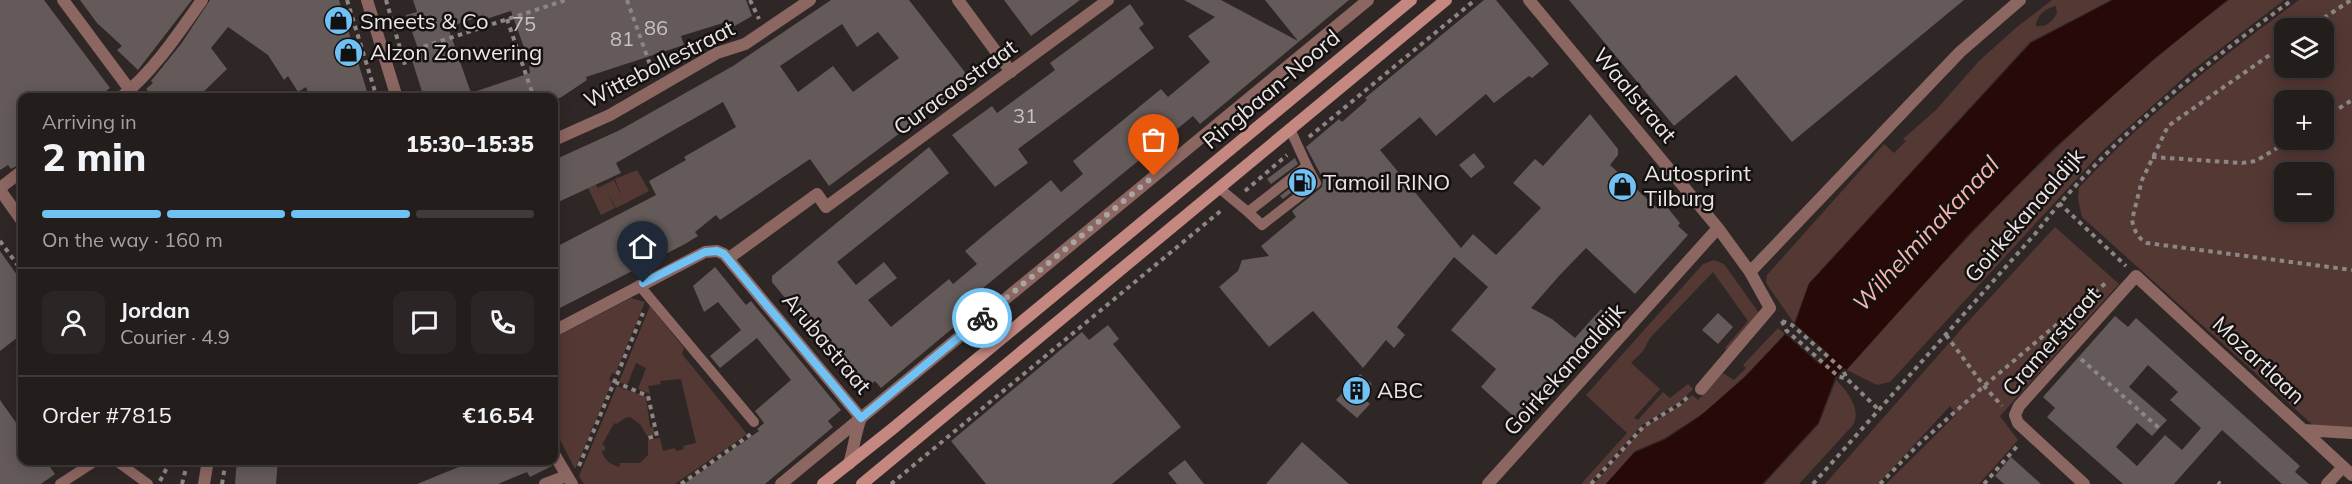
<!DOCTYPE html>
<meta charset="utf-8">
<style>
:root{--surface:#231d1c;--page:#2b2625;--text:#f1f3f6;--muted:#a3a2a3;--line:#403b3b;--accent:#70c1f4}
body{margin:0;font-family:Mulish,sans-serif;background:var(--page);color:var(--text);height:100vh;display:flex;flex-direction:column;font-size:22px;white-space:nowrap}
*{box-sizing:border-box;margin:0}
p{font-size:20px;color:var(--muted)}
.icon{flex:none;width:33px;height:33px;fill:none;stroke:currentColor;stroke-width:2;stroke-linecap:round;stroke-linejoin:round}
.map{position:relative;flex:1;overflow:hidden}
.details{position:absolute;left:18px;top:93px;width:540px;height:372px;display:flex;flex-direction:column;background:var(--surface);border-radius:12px;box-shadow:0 3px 15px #0003,0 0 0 2px var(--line)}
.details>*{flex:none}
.tools{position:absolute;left:2274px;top:18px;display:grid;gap:12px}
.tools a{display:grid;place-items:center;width:60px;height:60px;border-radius:12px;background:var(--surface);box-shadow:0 3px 15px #0003,0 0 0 2px var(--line);font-size:30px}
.pin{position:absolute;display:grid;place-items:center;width:51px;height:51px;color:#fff;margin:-62px -26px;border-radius:50% 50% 50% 0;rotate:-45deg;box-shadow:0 0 6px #0007}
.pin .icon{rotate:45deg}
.courier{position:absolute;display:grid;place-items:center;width:60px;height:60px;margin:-30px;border:4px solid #70c1f4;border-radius:50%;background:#fff;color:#222;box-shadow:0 2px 8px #0007}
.overview em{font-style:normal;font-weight:800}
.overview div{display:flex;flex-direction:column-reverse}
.overview{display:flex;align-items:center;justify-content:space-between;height:102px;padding:0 24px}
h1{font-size:39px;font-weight:800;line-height:45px}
.bar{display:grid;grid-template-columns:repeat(4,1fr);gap:9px 6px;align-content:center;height:72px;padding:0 24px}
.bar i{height:8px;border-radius:4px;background:var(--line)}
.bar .current{background:var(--accent)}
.bar p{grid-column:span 4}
.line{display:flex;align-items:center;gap:15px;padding:0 24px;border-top:2px solid var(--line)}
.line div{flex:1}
.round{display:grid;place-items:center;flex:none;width:63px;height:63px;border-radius:12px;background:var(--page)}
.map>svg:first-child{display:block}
.green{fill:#543834;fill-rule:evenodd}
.water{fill:#270907}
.pier{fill:#2f2726}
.building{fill:#635a59;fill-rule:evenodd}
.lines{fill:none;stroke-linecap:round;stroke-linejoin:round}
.path{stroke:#8c8685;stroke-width:4;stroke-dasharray:4.5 4.5;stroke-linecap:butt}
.service{stroke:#8c6661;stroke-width:10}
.minor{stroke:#8c6661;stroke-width:12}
.tertiary{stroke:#8c6661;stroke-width:12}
.secondary{stroke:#c48880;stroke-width:12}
.done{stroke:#a9a3a2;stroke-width:6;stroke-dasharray:0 10.8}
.route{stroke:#70c1f4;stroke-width:8}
.labels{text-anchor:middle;stroke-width:5;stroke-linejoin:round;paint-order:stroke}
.number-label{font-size:20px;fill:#c9c3c2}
.poi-label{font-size:22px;fill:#ebe6e5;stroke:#141110;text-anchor:start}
.street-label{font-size:22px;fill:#ebe6e5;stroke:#141110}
.water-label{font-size:24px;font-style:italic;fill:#f8b5ab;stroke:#141110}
</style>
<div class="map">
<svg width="2352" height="484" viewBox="0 0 2352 484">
<rect width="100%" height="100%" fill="#2f2726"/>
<path class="green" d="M 2052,0 L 2111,0 L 2030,42 L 1809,283 L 1794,323 L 1766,283 L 1767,275 L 1884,144 L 1894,153 L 1906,141 L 1903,139 L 1936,110 L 1979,61 L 2017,27 ZM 2056,6 L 2057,13 C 2053,21 2046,28 2036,26 C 2036,16 2046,8 2056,6 Z
M 2229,0 L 2284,0 L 2190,72 L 2103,150 L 1890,382 L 1877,385 L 1847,370 C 1964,237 2087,107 2229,0 Z
M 2299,0 L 2352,0 L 2352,431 L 2338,439 L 2329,433 L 2324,435 L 2082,217 L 2078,199 L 2079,188 C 2144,116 2222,57 2299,0 ZM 2284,28 L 2324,28 L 2324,68 L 2284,68 ZM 2284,100 L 2324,100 L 2324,140 L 2284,140 ZM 2284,172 L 2324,172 L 2324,212 L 2284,212 Z
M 637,170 L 649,191 L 616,208 L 606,190 L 615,208 L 601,215 L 588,188 L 596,185 L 598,188 L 614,180 L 622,197 L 615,179 Z
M 2055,227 L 2119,284 L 2000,416 L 2018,440 L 1979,484 L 1886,484 L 1957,414 L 1950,406 L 1878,484 L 1825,484 L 1964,326 Z
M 1714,260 L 1724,264 L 1759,313 L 1728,351 L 1725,348 L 1748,321 L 1713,272 L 1650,338 L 1643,351 L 1631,363 L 1660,389 L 1634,418 L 1638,420 L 1663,392 L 1670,398 L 1688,384 L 1693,389 L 1680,402 L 1642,425 L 1589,484 L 1581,484 L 1627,433 L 1586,395 L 1703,264 Z
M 631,298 L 645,302 L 615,374 L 612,373 L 609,380 L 612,382 L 575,469 L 554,428 L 554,338 Z
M 650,306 L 684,348 L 682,354 L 747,434 L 675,484 L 584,484 L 579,476 L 617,386 L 646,397 L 650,427 L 653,427 L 655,435 L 647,436 L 640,424 L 630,417 L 625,418 L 616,424 L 614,423 L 602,445 L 605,446 L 605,450 L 602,451 C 604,460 610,464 619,467 L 620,463 L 640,463 L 648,455 L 648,440 L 660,438 L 663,451 L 675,448 L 676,451 L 684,449 L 683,446 L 696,443 L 681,379 L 660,381 L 661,384 L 648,386 L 650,394 L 638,389 L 646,368 L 636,363 L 627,385 L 619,382 Z
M 1778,328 L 1784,333 L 1783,336 L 1744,377 L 1705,412 L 1665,438 L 1635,451 L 1606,484 L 1594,484 L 1645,426 L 1681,405 L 1692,395 L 1698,400 L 1723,373 L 1734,380 L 1746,368 L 1743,365 Z
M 1836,380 C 1847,391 1862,409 1853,425 L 1799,484 L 1764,484 L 1819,424 Z"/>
<path class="water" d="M 2113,0 L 2227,0 L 2155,58 L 2053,149 L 1969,234 L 1846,370 L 1844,368 L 1835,378 L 1818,423 L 1762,484 L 1606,484 L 1634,453 L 1666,439 L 1699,417 L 1744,378 L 1795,324 L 1809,284 L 2031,43 Z"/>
<path class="pier" d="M 1794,323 L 1830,355 L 1820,365 L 1784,333 Z"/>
<path class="building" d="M 0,0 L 44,0 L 110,88 L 97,98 L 22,98 L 22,163 L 11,169 L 8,165 L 0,170 Z
M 80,0 L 192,0 L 138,70 L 117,50 L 122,46 L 97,23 Z
M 210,0 L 339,0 L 369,98 L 310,98 L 306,87 L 298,92 L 288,76 L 284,80 L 268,55 L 228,27 L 211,48 L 227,69 L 197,98 L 156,98 L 146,89 L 153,83 L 151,81 L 181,44 Z
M 413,0 L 746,0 L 752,16 L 726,31 L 723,23 L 681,36 L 684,45 L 586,77 L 587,80 L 560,98 L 424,98 L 412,60 L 421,57 L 406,15 L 417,12 ZM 511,11 L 528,59 L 530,73 L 471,93 L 448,27 L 479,17 L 480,21 Z
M 831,0 L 909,0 L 971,80 L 829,186 L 810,159 L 720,220 L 716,215 L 695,232 L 698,236 L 685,244 L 554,311 L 554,248 L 656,195 L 649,181 L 686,160 L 684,157 L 736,127 L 723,102 L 616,163 L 621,173 L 554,204 L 554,160 L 620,130 L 733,66 ZM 842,24 L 857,47 L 878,32 L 899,58 L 853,92 L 833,66 L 798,92 L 780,66 Z
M 1004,0 L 1080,0 L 1031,36 Z
M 1184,0 L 1221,0 L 1298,41 L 1265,0 L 1349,0 L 1200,124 L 1193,116 L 983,288 L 990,297 L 881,388 L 875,381 L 862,392 L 772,282 L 772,276 L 929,147 L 949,173 L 837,262 L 856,285 L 884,262 L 897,278 L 868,300 L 891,327 L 949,279 L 953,284 L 977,264 L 965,251 L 990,230 L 1051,180 L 1061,192 L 1083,174 L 1073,161 L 1161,89 L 1168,97 L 1210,62 L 1188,36 L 1215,17 Z
M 1484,0 L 1496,0 L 1549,64 L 1532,78 L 1529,76 L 1494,103 L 1486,94 L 1436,136 L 1420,117 L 1380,150 L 1461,248 L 1473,234 L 1496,255 L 1541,208 L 1513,183 L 1535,159 L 1543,166 L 1590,114 L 1618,149 L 1618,155 L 1610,165 L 1656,207 L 1662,201 L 1680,223 L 1678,226 L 1688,235 L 1635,294 L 1586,248 L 1559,276 L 1531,308 L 1552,319 L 1575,338 L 1601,309 L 1612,319 L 1520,422 L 1481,387 L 1496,369 L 1451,330 L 1488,287 L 1454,257 L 1397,327 L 1405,335 L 1394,348 L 1386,340 L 1363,368 L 1313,311 L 1269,347 L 1219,287 L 1238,271 L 1242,260 L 1269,256 L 1261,246 L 1296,217 L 1292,211 L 1322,187 L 1323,179 L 1306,147 L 1339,119 L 1342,122 L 1367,100 L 1365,98 Z
M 1569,0 L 1964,0 L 1792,142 L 1736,75 L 1674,126 Z
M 1130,4 L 1144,24 L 1139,28 L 1154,48 L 1018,149 L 1028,163 L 995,187 L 952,135 L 992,106 L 997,113 L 1055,70 L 1050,63 Z
M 1474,153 L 1485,167 L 1471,178 L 1459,165 Z
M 1295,158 L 1298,164 L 1271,184 L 1267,179 Z
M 1305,177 L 1306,181 L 1283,199 L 1280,196 Z
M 0,251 L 22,282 L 22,334 L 0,351 Z
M 715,267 L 746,305 L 751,301 L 841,410 L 828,421 L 833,427 L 765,484 L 684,484 L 759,431 L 757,429 L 764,423 L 755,411 L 791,380 L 757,338 L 720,368 L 710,356 L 741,330 L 718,302 L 704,312 L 693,286 Z
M 1718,313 L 1733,327 L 1718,344 L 1702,330 Z
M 2115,316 L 2128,327 L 2136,318 L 2300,466 L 2295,472 L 2309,484 L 2282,484 L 2222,430 L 2174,484 L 2123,484 L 2114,476 L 2047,417 L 2055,408 L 2043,397 ZM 2148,365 L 2178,392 L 2170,400 L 2201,428 L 2182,450 L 2165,435 L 2137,466 L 2116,447 L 2137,423 L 2152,436 L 2167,420 L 2129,387 Z
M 1108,325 L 1119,339 L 1113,344 L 1181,427 L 1112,484 L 986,484 L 951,441 L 1082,332 L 1089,340 Z
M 1360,374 L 1372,384 L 1361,396 L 1370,404 L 1357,418 L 1336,400 Z
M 0,400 L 22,431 L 22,460 L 45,460 L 55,474 L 41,484 L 0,484 Z
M 1302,442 L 1349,484 L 1266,484 Z
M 2011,457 L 2041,484 L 2004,484 L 1995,476 Z
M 237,460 L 278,460 L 276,484 L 235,484 Z
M 476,460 L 548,460 L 552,466 L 530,477 L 527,472 L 498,484 L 417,484 Z
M 1185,460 L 1204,484 L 1177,484 L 1168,473 Z"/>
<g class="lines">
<path class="path" d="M 347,0 L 377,98
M 386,0 L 405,65
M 627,0 L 653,73
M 750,0 L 759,19
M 507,19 L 534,98
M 2309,28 L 2351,0
M 2284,45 L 2168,126 L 2142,180 L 2132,220 C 2134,230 2138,239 2147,243 L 2352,270
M 398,55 L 566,0
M 2324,118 L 2352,100
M 1309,137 L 1475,0
M 2152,157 L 2242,163 L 2256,161 L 2290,140
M 1245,191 L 1287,155
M 2059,203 L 2126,266
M 0,241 L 22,271
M 1782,321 L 1792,325 L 1843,370 L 1847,379 L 1878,409
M 1782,321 L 1786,330 L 1838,376 L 1846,379
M 1946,335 L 1984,386 L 2002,406
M 2081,359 L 2159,428
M 615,382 L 648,396 L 657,436 L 648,438
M 579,466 L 643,313
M 160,481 L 171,460
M 2218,482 L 2220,484
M 182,484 L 188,460
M 222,484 L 226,460
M 681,484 L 751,434
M 891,484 L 1223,209
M 1591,484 L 1644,426 L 1680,404 L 1690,395
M 1813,484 L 2035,234 C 2106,142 2198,69 2292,0
M 1880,484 L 1917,446 L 1984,386 L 2107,282
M 1984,484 L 2019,444"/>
<path class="service" d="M 1219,188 L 1248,212 L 1307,166 L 1290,129
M 1248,212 L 1262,225 L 1316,183 L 1307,166
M 639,285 L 754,422
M 115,460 L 148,484
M 60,484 L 97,460"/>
<path class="minor" d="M 63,0 L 130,90
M 958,0 L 1011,72
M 1529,0 L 1718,228 L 1750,272 L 1770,308 L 1701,389
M 120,98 C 153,72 178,34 202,0
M 554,140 L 610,115 L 717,53 L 745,44 L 810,0
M 0,188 L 22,171
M 0,190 L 22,221
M 729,258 L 817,194 L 826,207 L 1108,0
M 1750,272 L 1960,52 L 2020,0
M 554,331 L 705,252 L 717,251 L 724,254 L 861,418 C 855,433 854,448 849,464
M 2304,430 L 2352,433
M 554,454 L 572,484
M 545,484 L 566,476
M 781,484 L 1368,0
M 1488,484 L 1718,228
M 2084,484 L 2018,423 L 2015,415 L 2019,406 L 2136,276 L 2352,475
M 2327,484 L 2343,467"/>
<path class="tertiary" d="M 367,0 L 397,98
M 204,484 L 208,460"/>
<path class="secondary" d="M 823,484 L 891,430 L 1411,0
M 862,484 L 1446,0"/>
</g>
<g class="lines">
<path class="done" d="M 982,318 L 1154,176"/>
<path class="route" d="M 643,283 L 705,252 L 717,251 L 724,254 L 861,418 L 982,318"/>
</g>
<defs>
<symbol id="shop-disc" viewBox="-11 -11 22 22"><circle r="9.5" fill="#70c1f4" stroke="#141110"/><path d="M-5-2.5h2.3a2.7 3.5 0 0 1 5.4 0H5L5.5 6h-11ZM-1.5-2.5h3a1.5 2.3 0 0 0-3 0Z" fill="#111"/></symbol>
<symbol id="fuel-disc" viewBox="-11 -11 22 22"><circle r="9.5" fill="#70c1f4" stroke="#141110"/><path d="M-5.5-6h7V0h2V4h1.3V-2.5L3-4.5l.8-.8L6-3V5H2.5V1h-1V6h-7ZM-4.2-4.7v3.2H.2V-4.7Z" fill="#111"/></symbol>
<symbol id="building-disc" viewBox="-11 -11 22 22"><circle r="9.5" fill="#70c1f4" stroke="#141110"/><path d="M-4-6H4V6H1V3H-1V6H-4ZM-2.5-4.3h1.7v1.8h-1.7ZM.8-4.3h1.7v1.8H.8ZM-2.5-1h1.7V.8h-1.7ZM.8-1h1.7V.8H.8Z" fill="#111"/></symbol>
</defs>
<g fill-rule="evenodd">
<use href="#shop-disc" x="322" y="4" width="33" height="33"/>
<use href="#shop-disc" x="332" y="36" width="33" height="33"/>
<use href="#fuel-disc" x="1286" y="166" width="33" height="33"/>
<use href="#shop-disc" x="1606" y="170" width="33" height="33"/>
<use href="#building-disc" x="1340" y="374" width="33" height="33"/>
</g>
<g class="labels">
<g class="number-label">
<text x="524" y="31">75</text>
<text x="656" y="35">86</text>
<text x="622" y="46">81</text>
<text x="1025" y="123">31</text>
</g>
<g class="poi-label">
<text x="360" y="29">Smeets &amp; Co</text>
<text x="370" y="60">Alzon Zonwering</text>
<text x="1644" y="181">Autosprint<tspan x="1644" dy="25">Tilburg</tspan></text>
<text x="1323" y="190">Tamoil RINO</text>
<text x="1377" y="398">ABC</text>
</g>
<g class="street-label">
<text transform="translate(659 64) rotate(-27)" y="8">Wittebollestraat</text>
<text transform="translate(955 87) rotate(-36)" y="8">Curacaostraat</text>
<text transform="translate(1271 89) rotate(-40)" y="8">Ringbaan-Noord</text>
<text transform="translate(1635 95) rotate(50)" y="8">Waalstraat</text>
<text transform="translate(2024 215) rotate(-49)" y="8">Goirkekanaaldijk</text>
<text transform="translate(2051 341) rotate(-49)" y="8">Cramerstraat</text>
<text transform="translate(827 343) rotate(50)" y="8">Arubastraat</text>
<text transform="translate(2259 360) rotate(43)" y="8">Mozartlaan</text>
<text transform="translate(1564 369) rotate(-48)" y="8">Goirkekanaaldijk</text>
</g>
<g class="water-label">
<text transform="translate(1926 234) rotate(-47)" y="8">Wilhelminakanaal</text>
</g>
</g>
</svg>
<div class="tools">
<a><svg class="icon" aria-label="layers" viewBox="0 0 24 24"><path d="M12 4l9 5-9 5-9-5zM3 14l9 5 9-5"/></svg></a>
<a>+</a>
<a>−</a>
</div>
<div class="pin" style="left:1154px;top:176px;background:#ea580c"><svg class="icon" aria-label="bag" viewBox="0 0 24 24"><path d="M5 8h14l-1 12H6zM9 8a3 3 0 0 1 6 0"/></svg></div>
<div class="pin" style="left:643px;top:283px;background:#1f2937"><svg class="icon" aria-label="home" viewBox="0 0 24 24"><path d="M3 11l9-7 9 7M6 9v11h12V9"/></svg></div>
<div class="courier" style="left:982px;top:318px"><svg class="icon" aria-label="bike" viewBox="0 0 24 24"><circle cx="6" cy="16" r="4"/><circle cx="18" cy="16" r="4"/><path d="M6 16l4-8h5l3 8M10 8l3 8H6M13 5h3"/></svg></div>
<section class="details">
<div class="overview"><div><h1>2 min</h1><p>Arriving in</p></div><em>15:30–15:35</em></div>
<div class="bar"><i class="current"></i><i class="current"></i><i class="current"></i><i></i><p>On the way · 160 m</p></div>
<div class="line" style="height:108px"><a class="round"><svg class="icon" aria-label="person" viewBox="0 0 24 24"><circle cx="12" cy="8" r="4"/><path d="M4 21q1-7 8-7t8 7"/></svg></a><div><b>Jordan</b><p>Courier · 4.9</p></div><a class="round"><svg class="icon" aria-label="chat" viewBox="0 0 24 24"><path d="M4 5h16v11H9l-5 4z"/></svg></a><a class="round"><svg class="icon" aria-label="phone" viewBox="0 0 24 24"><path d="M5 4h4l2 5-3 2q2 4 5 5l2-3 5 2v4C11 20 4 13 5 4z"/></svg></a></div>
<div class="line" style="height:78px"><div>Order #7815</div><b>€16.54</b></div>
</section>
</div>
